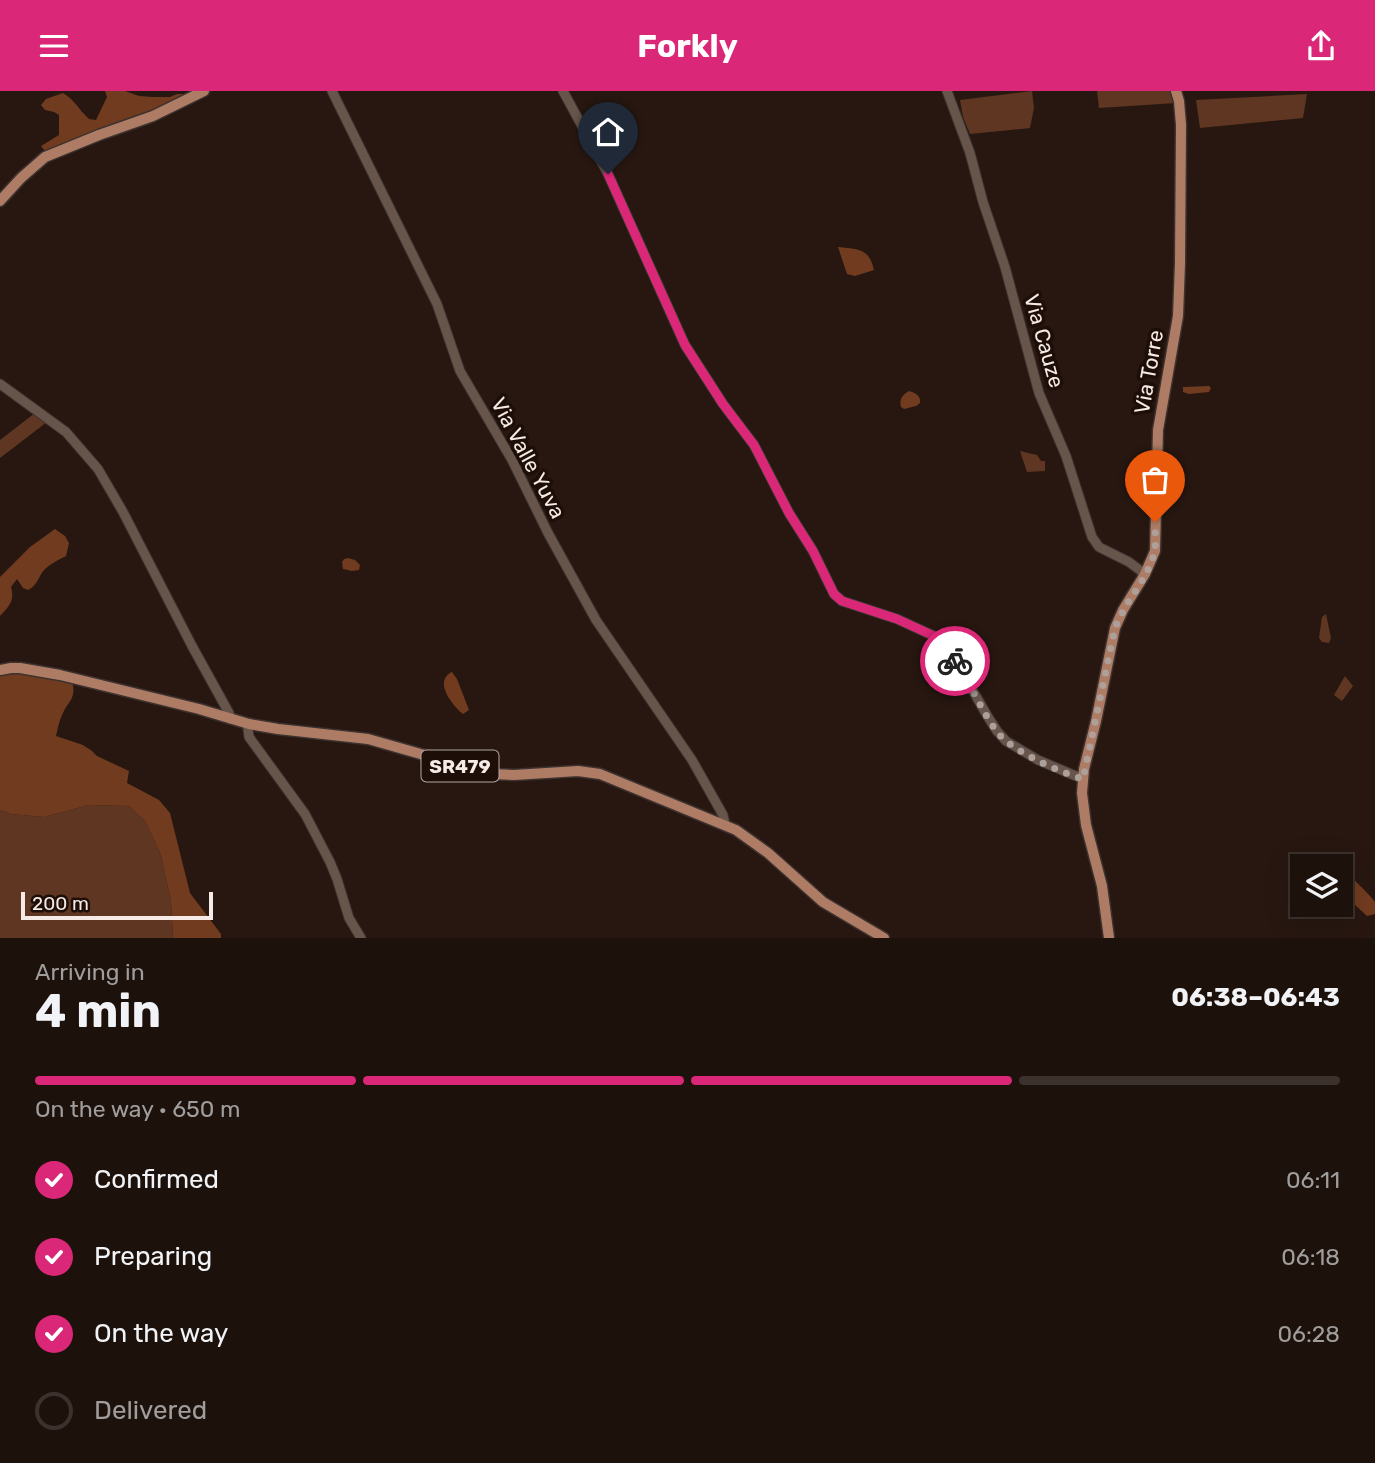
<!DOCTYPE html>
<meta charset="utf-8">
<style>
:root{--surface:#1d110c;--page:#2a1f1a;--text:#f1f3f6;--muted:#a09d9d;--line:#3b312d;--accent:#db2777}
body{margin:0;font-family:Rubik,sans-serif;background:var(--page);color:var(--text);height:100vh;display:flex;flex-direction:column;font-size:26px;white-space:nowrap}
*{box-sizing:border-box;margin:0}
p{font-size:23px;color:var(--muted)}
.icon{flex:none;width:38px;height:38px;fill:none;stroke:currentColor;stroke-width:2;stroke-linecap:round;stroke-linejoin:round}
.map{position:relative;height:847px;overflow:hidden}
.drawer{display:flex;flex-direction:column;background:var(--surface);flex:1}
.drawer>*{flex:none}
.tools{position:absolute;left:1290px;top:763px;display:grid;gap:14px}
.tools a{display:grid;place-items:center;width:63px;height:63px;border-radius:0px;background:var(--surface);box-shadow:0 7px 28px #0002,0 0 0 2px var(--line);font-size:35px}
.scale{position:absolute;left:21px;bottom:18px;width:192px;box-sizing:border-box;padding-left:7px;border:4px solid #f5eae5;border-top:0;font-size:19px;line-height:24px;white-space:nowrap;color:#f5eae5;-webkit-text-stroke:5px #1d0e07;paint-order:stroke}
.pin{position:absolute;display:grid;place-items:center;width:60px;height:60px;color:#fff;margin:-72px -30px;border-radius:50% 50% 50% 0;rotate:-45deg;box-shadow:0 0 7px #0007}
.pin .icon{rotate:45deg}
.courier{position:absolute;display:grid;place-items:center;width:70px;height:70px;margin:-35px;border:5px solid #db2777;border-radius:50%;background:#fff;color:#222;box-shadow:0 2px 9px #0007}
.summary em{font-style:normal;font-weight:700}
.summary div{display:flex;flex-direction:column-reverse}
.summary{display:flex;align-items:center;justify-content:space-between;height:119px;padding:0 35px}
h1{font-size:46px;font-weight:700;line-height:52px}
.bar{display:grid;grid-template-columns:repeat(4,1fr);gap:10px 7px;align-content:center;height:84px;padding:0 35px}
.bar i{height:9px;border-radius:5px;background:var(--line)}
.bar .current{background:var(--accent)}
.bar p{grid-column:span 4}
ol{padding:0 35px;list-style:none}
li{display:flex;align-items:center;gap:21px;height:77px}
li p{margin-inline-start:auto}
li .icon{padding:7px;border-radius:50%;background:var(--accent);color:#fff;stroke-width:4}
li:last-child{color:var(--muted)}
li i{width:38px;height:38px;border:4px solid var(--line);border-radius:50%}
header{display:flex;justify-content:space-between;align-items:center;height:91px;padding:0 35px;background:var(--accent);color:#fff;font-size:32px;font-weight:700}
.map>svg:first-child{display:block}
.green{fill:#5f3621}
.forest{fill:#713b1f}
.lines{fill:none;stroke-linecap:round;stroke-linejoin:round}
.minor-casing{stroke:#3d322f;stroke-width:11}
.major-casing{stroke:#3d322f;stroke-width:13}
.minor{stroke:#67554c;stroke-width:9}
.major{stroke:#ae7c64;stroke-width:10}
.done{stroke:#ada09a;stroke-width:7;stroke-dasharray:0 12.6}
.route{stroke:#db2777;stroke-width:9}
.labels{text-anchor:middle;stroke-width:7;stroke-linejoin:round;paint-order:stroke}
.shield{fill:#1d0e07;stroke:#b4a8a2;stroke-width:2}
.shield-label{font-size:19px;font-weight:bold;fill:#f5eae5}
.street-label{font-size:21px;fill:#f5eae5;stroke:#1d0e07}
</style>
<header><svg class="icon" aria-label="menu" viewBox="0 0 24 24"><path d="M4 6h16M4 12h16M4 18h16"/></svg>Forkly<svg class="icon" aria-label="share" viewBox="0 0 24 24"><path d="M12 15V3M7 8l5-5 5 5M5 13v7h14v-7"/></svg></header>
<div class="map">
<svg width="1375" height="847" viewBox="0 0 1375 847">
<rect width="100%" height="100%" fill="#271710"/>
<path class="green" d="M 1032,0 L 1034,17 L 1030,37 L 970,43 L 963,26 L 960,9 Z
M 1097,0 L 1173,0 L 1176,12 L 1099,17 Z
M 1307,3 L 1303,27 L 1200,37 L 1196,9 Z
M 35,322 L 47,331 L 0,367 L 0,349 Z
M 1020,360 L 1037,364 L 1041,370 L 1045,370 L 1045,380 L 1027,381 Z
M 1326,523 L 1331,547 L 1329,552 L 1322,551 L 1319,547 L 1322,526 Z
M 1345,585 L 1353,595 L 1342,610 L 1334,604 Z
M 89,714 L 129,715 L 145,730 L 161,764 L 171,811 L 173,847 L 0,847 L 0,719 L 11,723 L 44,726 Z"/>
<path class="forest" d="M 105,0 L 125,0 L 139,5 L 153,6 L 170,6 L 177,3 L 186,3 L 190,4 L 48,64 L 41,55 L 59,44 L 59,24 L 54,21 L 45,19 L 41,14 L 46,8 L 63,2 C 75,9 79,19 89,28 L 96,29 L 107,6 Z
M 838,156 C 858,158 869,157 874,179 L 855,185 L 847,183 Z
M 1209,295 L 1211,297 L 1209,301 L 1189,303 L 1183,301 L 1183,296 Z
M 909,300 C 916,302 921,305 920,312 L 916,315 L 904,318 L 901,316 C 899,309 902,304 909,300 Z
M 55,438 L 65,445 L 69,452 L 66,465 C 58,469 50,473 44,479 C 38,486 38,494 28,499 L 23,497 L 17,488 L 11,496 C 15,510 9,515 0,525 L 0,486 L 30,456 Z
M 348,467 L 355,469 L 360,474 L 359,479 L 352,480 L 343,478 L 342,471 L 344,468 Z
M 452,581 L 457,588 L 469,619 L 463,623 C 452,614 433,590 452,581 Z
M 20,582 L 72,591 C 77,607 68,610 63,622 C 59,630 58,637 56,645 L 83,654 L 92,660 L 97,665 L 129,680 L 127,692 L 159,709 L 170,722 L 190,802 L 221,843 L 221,847 L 173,847 L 171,811 L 161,764 L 145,730 L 129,715 L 89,714 L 44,726 L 11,723 L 0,719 L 0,585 Z
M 1341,777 C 1345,779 1374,808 1375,811 C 1375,812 1375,822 1375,823 L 1367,825 L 1341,801 Z"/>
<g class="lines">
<defs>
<path id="minor" d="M 332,0 L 437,213 L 460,280 L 512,369 L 548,442 L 596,529 L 692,669 L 723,724 L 725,733
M 563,0 L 608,83 L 685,254 L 723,313 L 754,354 L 789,422 L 813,460 L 834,503 L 842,510 L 897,528 L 934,545 L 948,559 L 958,574 L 988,626 L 997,640 L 1006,650 L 1038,669 L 1083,688
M 947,0 L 970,62 L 983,111 L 1005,176 L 1039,302 L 1066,365 L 1092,446 L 1099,456 L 1129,471 L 1145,483
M 0,293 L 66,341 L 98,378 L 123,421 L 192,555 L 229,622 L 230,628
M 249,633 L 248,638 L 249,646 L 305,723 L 330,771 L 337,788 L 349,827 L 361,847"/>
<path id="major" d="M 0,110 L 21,87 L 45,66 L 99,44 L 153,25 L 204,0
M 0,579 L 11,577 L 20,577 L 60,584 L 199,618 L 249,633 L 278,638 L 368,648 L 491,683 L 514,684 L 578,680 L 600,683 L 736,739 L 768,762 L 823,811 L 884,847
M 1109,847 L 1102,795 L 1086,734 L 1082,702 L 1084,678 L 1096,630 L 1115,537 L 1123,519 L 1145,483 L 1155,460 L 1158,339 L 1178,225 L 1180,172 L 1181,34 L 1179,10 L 1176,0"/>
</defs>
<use href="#minor" class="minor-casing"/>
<use href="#major" class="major-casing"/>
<use href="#minor" class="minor"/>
<use href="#major" class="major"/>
</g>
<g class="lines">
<path class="done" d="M 955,570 C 971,593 981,619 997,641 C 1012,660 1059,681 1083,688 L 1115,537 C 1125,510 1149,487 1155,459 C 1156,450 1155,440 1155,431"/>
<path class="route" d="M 608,83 L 685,254 L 723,313 L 754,354 L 789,422 L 813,460 L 834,503 L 842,510 L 897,528 L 934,545 L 939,549 L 955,570"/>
</g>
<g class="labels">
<rect class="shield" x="421.5" y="659.5" width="77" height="31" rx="5"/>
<g class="shield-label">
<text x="460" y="682">SR479</text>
</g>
<g class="street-label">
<text transform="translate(1044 250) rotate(74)" y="7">Via Cauze</text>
<text transform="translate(1149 281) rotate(-80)" y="7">Via Torre</text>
<text transform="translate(528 367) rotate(62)" y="7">Via Valle Yuva</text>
</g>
</g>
</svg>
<div class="tools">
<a><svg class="icon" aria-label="layers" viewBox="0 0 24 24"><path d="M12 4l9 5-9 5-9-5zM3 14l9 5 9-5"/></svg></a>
</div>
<div class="scale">200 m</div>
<div class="pin" style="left:1155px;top:431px;background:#ea580c"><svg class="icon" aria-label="bag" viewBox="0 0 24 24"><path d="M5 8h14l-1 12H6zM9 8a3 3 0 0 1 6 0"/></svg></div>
<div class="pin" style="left:608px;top:83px;background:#1f2937"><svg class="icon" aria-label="home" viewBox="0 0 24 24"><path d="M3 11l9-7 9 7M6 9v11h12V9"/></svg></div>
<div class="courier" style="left:955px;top:570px"><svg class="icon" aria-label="bike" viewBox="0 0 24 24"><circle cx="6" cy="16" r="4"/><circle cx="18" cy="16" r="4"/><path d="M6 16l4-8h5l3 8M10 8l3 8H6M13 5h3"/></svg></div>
</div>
<section class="drawer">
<div class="summary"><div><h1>4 min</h1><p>Arriving in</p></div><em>06:38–06:43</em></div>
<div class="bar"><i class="current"></i><i class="current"></i><i class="current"></i><i></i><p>On the way · 650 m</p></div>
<ol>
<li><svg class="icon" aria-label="check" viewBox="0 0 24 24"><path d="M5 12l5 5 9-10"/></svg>Confirmed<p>06:11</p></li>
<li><svg class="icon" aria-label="check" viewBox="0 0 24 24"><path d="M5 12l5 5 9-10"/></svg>Preparing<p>06:18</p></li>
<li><svg class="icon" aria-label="check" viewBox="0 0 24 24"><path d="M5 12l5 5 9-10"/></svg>On the way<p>06:28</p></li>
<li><i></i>Delivered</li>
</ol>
</section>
